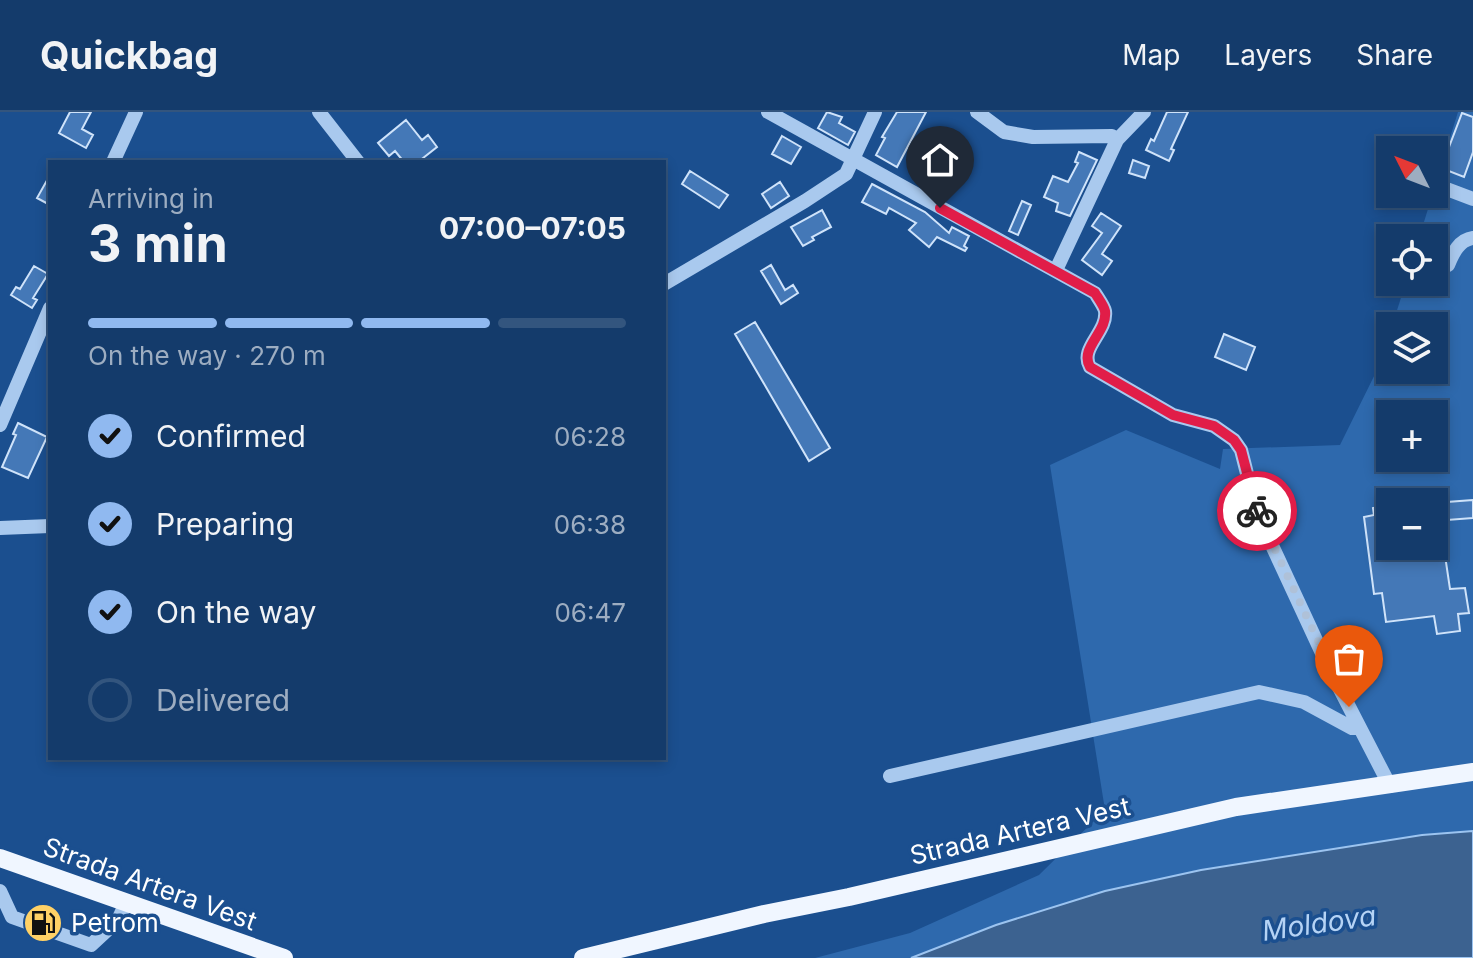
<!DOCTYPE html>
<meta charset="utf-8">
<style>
:root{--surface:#143b6b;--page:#214673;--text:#f1f3f6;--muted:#9dadc1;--line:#33557e;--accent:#90b9f0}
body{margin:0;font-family:Inter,sans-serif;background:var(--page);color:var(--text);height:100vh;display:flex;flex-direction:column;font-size:30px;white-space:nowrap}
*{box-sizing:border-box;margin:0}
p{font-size:26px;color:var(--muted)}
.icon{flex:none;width:44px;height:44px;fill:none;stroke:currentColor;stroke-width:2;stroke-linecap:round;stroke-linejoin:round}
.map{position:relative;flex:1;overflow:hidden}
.drawer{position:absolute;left:48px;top:48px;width:618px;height:600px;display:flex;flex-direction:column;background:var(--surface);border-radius:0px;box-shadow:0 4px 12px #0003,0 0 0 2px var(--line)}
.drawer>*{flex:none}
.needle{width:52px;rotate:312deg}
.fabs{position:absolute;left:1376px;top:24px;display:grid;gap:16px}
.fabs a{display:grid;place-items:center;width:72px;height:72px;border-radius:0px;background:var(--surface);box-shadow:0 4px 12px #0003,0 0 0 2px var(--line);font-size:40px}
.pin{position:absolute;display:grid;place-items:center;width:68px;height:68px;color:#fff;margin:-82px -34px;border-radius:50% 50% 50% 0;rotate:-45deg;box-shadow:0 0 8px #0007}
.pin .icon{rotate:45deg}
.courier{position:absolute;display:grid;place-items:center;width:80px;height:80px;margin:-40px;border:6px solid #e11d48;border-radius:50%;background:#fff;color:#222;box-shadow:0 2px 10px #0007}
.summary em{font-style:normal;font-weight:700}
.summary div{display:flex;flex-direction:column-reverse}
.summary{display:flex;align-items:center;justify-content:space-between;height:136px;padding:0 40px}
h1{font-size:52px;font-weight:700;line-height:60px}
.bar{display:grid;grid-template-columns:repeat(4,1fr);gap:12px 8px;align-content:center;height:96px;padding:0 40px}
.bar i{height:10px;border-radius:6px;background:var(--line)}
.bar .on{background:var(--accent)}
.bar p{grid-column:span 4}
ol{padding:0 40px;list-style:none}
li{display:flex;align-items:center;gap:24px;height:88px}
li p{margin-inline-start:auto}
li .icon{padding:8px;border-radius:50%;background:var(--accent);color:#111;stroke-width:4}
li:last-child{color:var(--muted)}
li i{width:44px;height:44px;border:4px solid var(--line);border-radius:50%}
header{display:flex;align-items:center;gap:48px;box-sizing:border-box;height:112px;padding:0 40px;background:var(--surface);border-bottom:2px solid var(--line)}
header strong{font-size:38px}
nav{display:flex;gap:44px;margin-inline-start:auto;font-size:28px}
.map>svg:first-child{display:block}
.green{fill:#2e69ad;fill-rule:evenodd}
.water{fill:#3c6290;stroke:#9cc4f0;stroke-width:2}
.building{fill:#4478b7;stroke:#cfe3fa;stroke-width:2}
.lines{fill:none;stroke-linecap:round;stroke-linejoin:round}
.minor{stroke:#a9c9ee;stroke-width:14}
.major{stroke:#f0f6ff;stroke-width:18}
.done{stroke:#afc1d8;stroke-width:8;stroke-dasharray:0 14.4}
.route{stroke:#e11d48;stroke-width:10}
.labels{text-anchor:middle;stroke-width:7;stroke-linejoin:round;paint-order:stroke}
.street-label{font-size:26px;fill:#fff;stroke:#1b4f8f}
.poi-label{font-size:26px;fill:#fff;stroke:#1b4f8f;text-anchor:start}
.water-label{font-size:28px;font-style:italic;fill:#b5d3f5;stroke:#1b4f8f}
</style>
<header>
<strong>Quickbag</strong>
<nav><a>Map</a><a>Layers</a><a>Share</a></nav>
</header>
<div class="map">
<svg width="1473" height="846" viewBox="0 0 1473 846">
<rect width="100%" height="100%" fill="#1b4f8f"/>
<path class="green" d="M 1458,0 L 1473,0 L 1473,719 L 1422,723 L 1201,758 L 1105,779 L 996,813 L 911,846 L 815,846 L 910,821 L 1039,763 L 1105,698 L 1050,353 L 1126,318 L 1220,357 L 1223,337 L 1340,333 L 1382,248 L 1390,221 L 1390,258 L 1434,258 L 1434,214 L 1392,214 L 1406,170 L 1434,170 L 1434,126 L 1419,126 ZM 1390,302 L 1434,302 L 1434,346 L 1390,346 ZM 1390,390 L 1434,390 L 1434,434 L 1390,434 Z"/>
<path class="water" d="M 1473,719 L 1473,846 L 911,846 L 996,813 L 1105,779 L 1201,758 L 1422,723 Z"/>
<path class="building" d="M 70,0 L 91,0 L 82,17 L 93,23 L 86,36 L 59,21 Z
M 827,0 L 842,5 L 839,11 L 855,20 L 848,33 L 818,16 Z
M 897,0 L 926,0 L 897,55 L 876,43 L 885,26 L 882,25 Z
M 1167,0 L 1188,0 L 1171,37 L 1174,38 L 1169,49 L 1146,38 L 1151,27 L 1154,29 Z
M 1462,1 L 1473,5 L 1473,40 L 1464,65 L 1441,56 Z
M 406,8 L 422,28 L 428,23 L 437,35 L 418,50 L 404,50 L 395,39 L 389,44 L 378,31 Z
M 782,24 L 801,35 L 791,52 L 772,42 Z
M 1079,40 L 1097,48 L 1070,104 L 1056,99 L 1058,91 L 1044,85 L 1053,64 L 1068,70 L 1078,51 L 1075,50 Z
M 1133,48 L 1149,54 L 1145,66 L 1129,61 Z
M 690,59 L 728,83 L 719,96 L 682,72 Z
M 50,63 L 50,93 L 37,86 Z
M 780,70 L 789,84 L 771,96 L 762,82 Z
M 872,72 L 925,100 L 949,121 L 952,115 L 969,124 L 964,134 L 967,136 L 965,139 L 937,125 L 929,135 L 909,118 L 916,111 L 889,96 L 886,102 L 862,90 Z
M 1022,89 L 1031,93 L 1018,123 L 1009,119 Z
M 822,98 L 831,115 L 812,125 L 814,128 L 803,134 L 791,115 Z
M 1101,101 L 1121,114 L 1102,142 L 1112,149 L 1102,163 L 1082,148 L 1102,121 L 1092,114 Z
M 771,153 L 785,178 L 793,173 L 798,181 L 781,192 L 761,159 Z
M 34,154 L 48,162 L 33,186 L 37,188 L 32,196 L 11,183 L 16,175 L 20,177 Z
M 755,210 L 830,336 L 809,349 L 735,222 Z
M 1224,222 L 1255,235 L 1246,258 L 1215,245 Z
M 18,311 L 47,325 L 28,366 L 2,355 L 16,323 L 13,322 Z
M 1473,388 L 1473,406 L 1434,409 L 1434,391 Z
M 1390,393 L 1390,434 L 1434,434 L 1434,410 L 1440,410 L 1450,477 L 1465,476 L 1469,501 L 1458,502 L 1460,519 L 1437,522 L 1434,504 L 1386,510 L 1382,481 L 1374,482 L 1364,405 L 1374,403 L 1373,396 Z"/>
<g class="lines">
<path class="minor" d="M 319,0 L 358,50
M 768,0 L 1095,181 C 1098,186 1104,194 1105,199 C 1108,220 1079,236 1090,255 L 1173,303 L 1214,314 L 1234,328 L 1241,338 L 1257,401 L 1328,554 L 1390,674
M 977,0 L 1004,20 L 1033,25 L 1112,24 L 1117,28
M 113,50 L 136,0
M 1444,76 L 1473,87
M 1448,153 C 1453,141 1459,128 1473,126
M 1056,158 L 1117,28 L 1144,0
M 664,172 L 805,89 L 846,62 L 875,0
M 0,313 L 50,196
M 0,416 L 50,414
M 890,664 L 1259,580 L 1304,590 L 1352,616 L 1359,616
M 0,779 L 12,805 L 91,833 L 118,808 L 126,791"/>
<path class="major" d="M 0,746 L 284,846
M 583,846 L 764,802 L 849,785 L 1236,695 L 1473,660"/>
</g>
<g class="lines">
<path class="done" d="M 1257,399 L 1349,595"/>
<path class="route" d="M 940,96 L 1095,181 C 1098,186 1104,194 1105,199 C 1108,220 1079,236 1090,255 L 1173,303 L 1214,314 L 1234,328 L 1241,338 L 1257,399"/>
</g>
<defs>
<symbol id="fuel-disc" viewBox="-11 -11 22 22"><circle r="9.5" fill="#ffd166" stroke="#1b4f8f"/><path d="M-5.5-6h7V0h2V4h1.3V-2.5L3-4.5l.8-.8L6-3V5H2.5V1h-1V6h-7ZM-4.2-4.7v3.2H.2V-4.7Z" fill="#111"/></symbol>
</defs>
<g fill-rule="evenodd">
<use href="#fuel-disc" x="21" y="789" width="44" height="44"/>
</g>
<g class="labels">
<g class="street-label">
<text transform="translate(1020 719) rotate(-13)" y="9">Strada Artera Vest</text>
<text transform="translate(150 772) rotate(20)" y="9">Strada Artera Vest</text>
</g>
<g class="poi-label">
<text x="71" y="820">Petrom</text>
</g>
<g class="water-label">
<text transform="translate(1319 811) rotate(-8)" y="10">Moldova</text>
</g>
</g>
</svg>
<div class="fabs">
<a><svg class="needle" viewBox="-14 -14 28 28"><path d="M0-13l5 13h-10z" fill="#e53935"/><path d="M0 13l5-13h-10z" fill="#9dadc1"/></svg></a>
<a><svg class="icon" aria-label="locate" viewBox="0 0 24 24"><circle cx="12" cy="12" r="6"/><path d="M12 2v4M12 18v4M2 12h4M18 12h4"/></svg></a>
<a><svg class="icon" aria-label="layers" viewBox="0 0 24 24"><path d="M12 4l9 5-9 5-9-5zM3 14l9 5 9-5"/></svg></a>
<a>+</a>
<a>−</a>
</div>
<div class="pin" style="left:1349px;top:595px;background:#ea580c"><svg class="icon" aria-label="bag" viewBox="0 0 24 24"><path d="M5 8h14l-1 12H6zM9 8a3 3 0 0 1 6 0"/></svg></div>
<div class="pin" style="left:940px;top:96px;background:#1f2937"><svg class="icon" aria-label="home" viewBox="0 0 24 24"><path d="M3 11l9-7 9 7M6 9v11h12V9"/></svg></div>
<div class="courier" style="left:1257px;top:399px"><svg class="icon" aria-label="bike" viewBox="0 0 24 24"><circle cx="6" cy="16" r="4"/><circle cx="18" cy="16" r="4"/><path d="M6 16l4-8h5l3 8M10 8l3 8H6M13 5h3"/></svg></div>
<section class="drawer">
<div class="summary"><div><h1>3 min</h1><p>Arriving in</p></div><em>07:00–07:05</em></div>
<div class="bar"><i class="on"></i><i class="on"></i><i class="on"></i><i></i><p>On the way · 270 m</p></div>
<ol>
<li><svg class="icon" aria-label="check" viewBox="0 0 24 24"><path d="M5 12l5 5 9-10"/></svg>Confirmed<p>06:28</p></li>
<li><svg class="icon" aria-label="check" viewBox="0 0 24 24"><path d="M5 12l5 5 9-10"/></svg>Preparing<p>06:38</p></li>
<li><svg class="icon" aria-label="check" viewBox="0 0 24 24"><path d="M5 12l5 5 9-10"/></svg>On the way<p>06:47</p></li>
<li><i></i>Delivered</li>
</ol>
</section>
</div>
